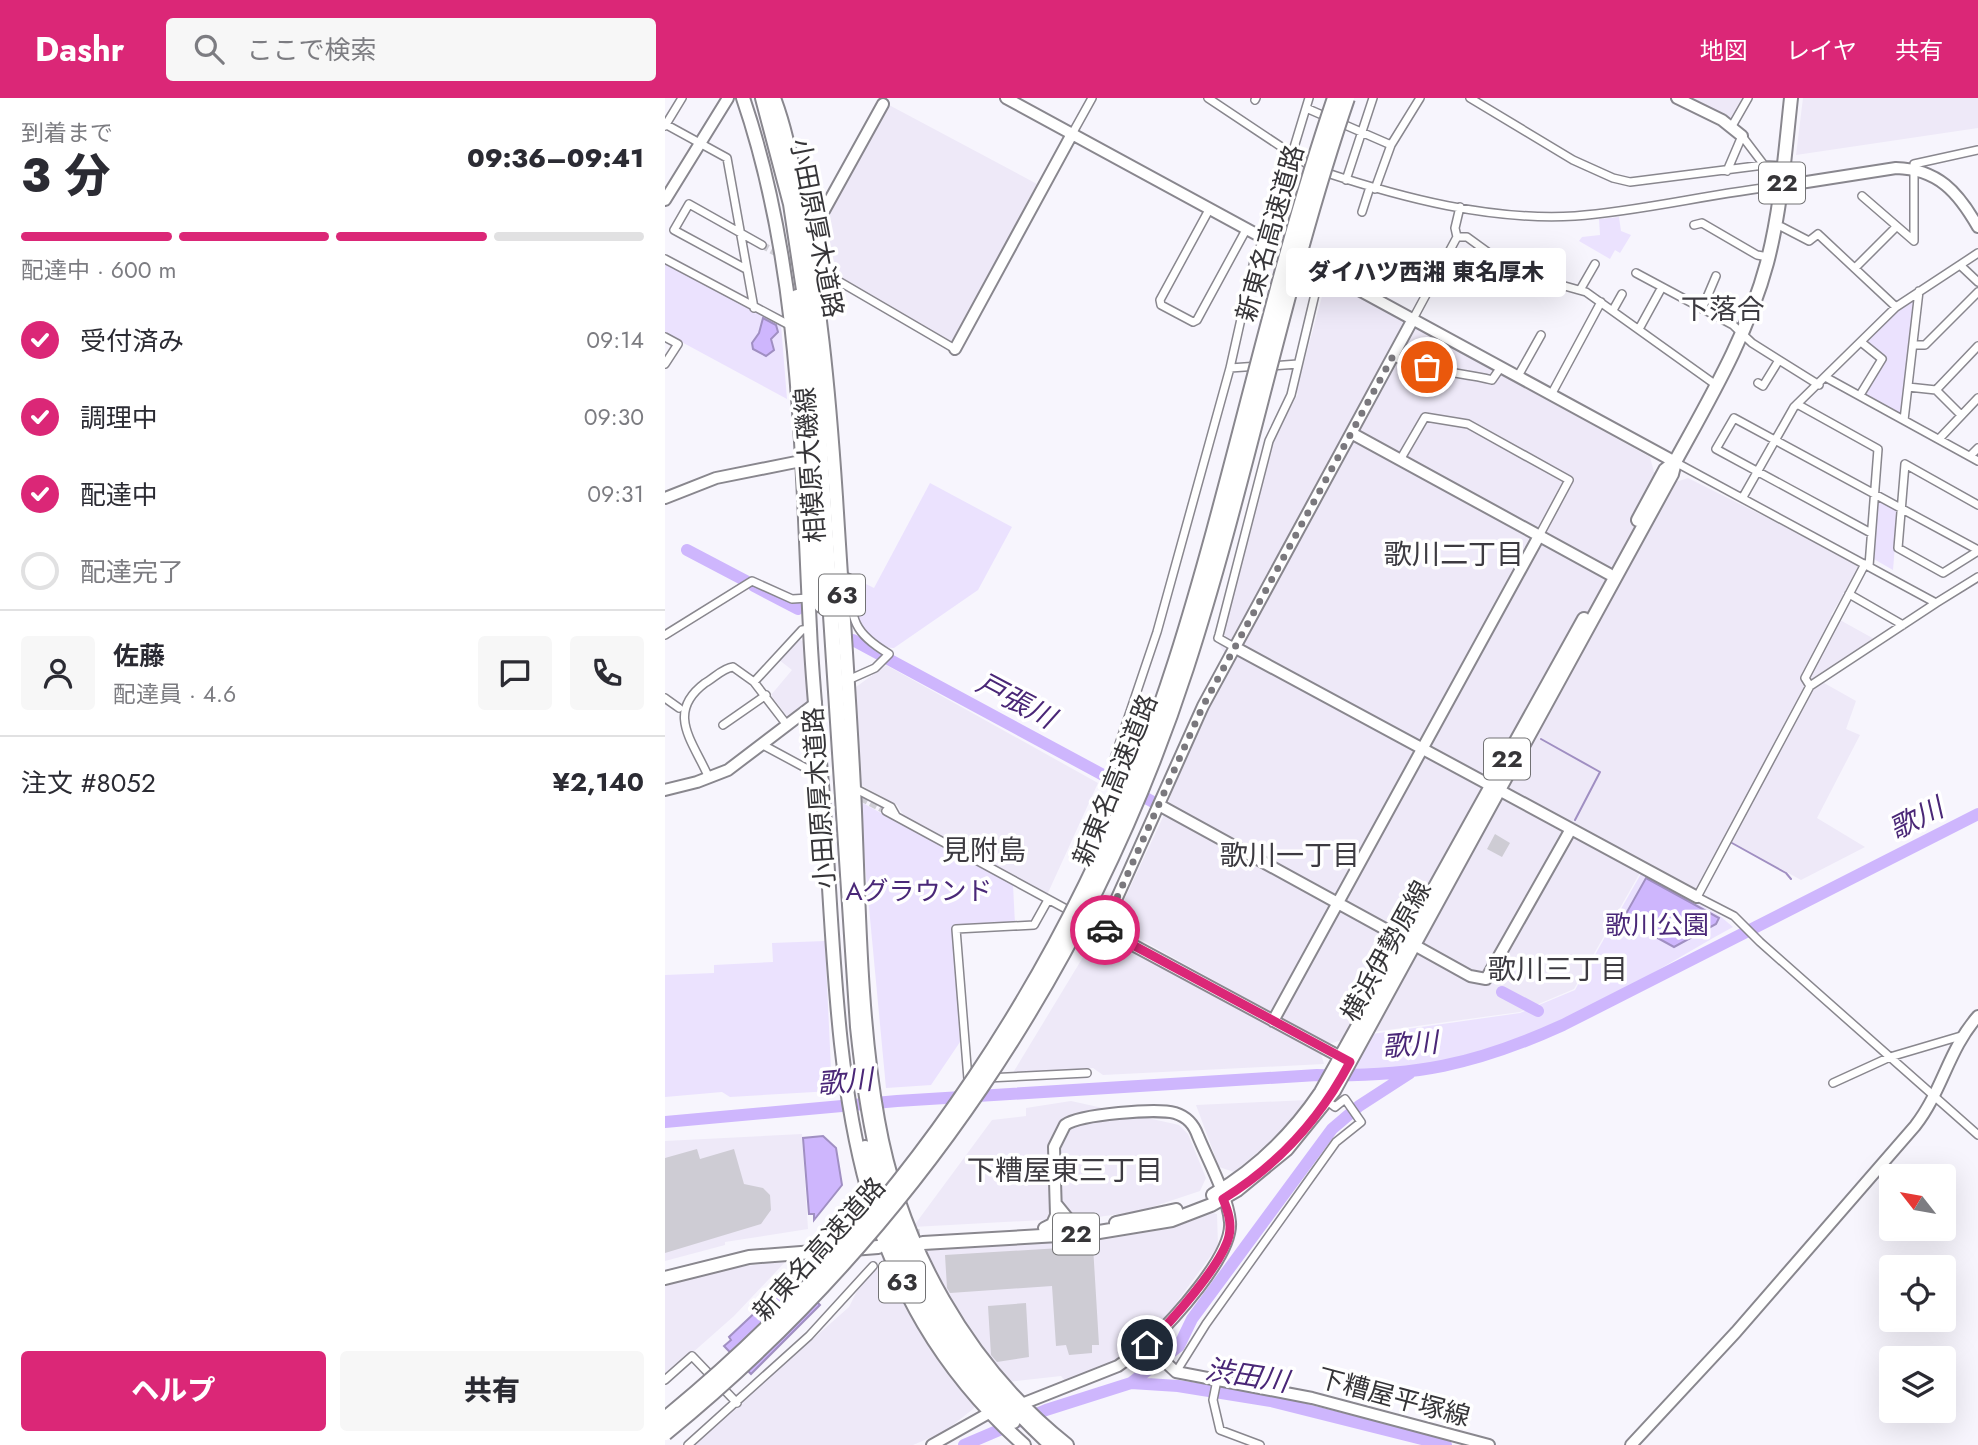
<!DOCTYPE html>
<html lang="ja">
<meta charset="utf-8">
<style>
:root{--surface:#fff;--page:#f7f7f7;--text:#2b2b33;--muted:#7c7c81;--line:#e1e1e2;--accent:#db2777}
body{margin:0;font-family:Jost,"Noto Sans JP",sans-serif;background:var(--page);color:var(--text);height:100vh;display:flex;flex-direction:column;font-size:26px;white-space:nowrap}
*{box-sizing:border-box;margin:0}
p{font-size:23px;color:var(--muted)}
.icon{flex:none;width:38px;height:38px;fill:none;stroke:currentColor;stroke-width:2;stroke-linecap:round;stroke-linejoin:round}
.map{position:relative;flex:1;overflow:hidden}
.panel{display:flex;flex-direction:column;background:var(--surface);width:665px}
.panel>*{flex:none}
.needle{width:46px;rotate:301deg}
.buttons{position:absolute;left:1214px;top:1066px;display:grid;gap:14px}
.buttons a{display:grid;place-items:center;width:77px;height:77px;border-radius:7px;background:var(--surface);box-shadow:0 7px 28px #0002;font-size:35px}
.pin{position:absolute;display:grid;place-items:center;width:60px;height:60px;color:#fff;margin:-30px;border:4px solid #fff;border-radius:50%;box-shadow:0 2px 7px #0007}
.courier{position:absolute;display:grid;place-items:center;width:70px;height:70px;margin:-35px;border:5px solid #db2777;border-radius:50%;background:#fff;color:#222;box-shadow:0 2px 9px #0007}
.bubble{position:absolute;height:49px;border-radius:7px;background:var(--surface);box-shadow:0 7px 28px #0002;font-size:23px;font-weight:800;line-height:49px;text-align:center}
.summary em{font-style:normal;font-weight:800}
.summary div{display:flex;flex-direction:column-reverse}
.summary{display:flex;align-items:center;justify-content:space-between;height:119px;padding:0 21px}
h1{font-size:46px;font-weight:800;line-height:52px}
.bar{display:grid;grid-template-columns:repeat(4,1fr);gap:10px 7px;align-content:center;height:84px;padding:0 21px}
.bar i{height:9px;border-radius:5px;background:var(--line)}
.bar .current{background:var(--accent)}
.bar p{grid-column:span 4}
.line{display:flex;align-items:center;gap:18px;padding:0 21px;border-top:2px solid var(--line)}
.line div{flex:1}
.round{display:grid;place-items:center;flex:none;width:74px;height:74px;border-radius:7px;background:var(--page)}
ol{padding:0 21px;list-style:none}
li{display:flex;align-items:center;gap:21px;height:77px}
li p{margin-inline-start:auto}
li .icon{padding:7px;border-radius:50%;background:var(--accent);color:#fff;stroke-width:4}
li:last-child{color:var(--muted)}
li i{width:38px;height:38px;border:4px solid var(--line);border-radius:50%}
.primary-button{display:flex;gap:14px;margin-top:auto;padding:14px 21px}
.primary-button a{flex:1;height:80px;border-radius:7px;background:var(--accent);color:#fff;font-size:28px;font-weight:800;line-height:80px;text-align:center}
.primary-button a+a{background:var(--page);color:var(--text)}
header{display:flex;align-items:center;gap:42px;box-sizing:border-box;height:98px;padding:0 35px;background:var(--accent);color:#fff}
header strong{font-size:33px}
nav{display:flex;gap:38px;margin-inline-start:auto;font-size:24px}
.search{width:490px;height:63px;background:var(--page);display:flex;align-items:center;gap:18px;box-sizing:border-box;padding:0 24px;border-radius:7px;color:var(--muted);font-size:26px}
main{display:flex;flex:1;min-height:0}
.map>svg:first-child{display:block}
.built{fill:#eee9f8}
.green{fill:#ebe2fe}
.water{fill:#ceb6fd;stroke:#a08fc2;stroke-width:2}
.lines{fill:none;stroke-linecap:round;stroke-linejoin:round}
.stream{stroke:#a08fc2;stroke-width:2}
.river{stroke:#ceb6fd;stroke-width:12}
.building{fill:#ceccd4}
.street-tunnel{stroke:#d0cfd6;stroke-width:7;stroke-dasharray:7 3.5;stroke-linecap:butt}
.primary-tunnel{stroke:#d0cfd6;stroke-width:12;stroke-dasharray:12 6;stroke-linecap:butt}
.street-casing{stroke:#89878e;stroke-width:10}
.secondary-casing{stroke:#89878e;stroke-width:14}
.primary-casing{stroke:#89878e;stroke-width:16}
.highway-casing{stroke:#89878e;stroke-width:18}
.street{stroke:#fff;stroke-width:7}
.secondary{stroke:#fff;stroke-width:10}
.primary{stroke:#fff;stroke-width:12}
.highway{stroke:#fff;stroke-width:14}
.highway-bridge-casing{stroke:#89878e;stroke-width:18;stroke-linecap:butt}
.highway-bridge{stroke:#fff;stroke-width:14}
.done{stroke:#7a787d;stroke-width:7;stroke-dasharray:0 12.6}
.route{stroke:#db2777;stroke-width:9}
.labels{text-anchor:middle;stroke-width:7;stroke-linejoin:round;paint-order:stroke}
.shield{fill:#fff;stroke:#727274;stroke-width:2}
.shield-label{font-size:24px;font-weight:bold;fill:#363538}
.street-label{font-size:26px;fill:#363538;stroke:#fff}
.park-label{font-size:26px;fill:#4a2878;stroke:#fff}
.neighbourhood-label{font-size:28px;fill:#3d3b41;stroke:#fff}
.water-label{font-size:28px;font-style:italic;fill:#4a2777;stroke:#fff}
</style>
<header>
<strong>Dashr</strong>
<div class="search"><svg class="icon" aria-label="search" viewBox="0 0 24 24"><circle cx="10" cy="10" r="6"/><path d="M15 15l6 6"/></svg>ここで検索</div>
<nav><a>地図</a><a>レイヤ</a><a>共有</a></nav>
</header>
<main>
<section class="panel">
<div class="summary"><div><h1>3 分</h1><p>到着まで</p></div><em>09:36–09:41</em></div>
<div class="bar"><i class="current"></i><i class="current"></i><i class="current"></i><i></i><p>配達中 · 600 m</p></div>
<ol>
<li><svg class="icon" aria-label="check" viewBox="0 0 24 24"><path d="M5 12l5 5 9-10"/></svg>受付済み<p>09:14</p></li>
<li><svg class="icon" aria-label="check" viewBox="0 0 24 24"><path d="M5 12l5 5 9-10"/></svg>調理中<p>09:30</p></li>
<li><svg class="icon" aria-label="check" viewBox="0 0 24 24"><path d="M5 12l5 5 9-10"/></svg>配達中<p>09:31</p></li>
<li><i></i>配達完了</li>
</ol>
<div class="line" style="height:126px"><a class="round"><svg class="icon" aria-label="person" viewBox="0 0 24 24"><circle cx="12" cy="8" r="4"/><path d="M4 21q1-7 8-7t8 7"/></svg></a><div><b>佐藤</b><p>配達員 · 4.6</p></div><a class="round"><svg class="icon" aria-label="chat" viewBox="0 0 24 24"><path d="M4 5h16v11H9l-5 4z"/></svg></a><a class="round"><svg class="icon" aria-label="phone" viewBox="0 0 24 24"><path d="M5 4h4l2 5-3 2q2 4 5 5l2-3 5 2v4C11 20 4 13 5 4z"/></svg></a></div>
<div class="line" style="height:91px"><div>注文 #8052</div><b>¥2,140</b></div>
<div class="primary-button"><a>ヘルプ</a><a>共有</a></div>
</section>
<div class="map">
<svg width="1313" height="1347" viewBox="0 0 1313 1347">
<rect width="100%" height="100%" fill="#f7f5fd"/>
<path class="built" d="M 1018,0 L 1080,0 L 1069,19 L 1063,21 Z
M 1138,0 L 1313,0 L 1313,30 L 1131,57 Z
M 224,7 L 372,86 L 287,246 L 162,173 L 155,132 Z
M 662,180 L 985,359 L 989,374 L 1014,383 L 1023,380 L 1196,467 L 1166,517 L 1211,542 L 1152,581 L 1191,603 L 1181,631 L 1195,637 L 1152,720 L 1200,749 L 1136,782 L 1060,740 L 1029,795 L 976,773 L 909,891 L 855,914 L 708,934 L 663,946 L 448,826 L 498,719 L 526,640 L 567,565 L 552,544 L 605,355 L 601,352 L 633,296 L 631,294 Z
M 133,540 L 140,545 L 145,603 L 123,620 L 106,597 L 127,572 L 113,561 Z
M 221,567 L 433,685 L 382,797 L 239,718 L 232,707 L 196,687 L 191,589 Z
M 432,836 L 655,952 L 659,966 L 438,977 L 428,970 L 346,978 Z
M 643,1002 L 612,1038 L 569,1074 L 554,1069 L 531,1007 Z
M 406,1003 L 514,1027 L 523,1036 L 541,1080 L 535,1093 L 475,1113 L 433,1119 L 248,1129 L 327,1022 L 361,1018 L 361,1010 Z
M 137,1036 L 143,1131 L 60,1144 L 60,1147 L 0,1163 L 0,1043 Z
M 548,1115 L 552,1116 L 553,1148 L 489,1235 L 450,1264 L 400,1283 L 396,1278 L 343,1284 L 292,1217 L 256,1150 L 436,1142 L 507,1130 Z
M 219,1157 L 247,1214 L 312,1305 L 308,1311 L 279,1334 L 248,1347 L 28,1347 L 184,1209 L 194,1189 L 212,1171 Z
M 121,1163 L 69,1218 L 0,1279 L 0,1188 L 66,1170 Z"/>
<path class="green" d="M 954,119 L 956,133 L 966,137 L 955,155 L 950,152 L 945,161 L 914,143 L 917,139 L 935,137 L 934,121 Z
M 0,166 L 116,227 L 122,301 L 0,235 Z
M 1245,202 L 1248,204 L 1238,315 L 1234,316 L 1199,297 L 1219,261 L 1200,244 Z
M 265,385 L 347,429 L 313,492 L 229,550 C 192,549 191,507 189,480 L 209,490 Z
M 1211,399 L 1233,411 L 1228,472 L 1207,460 Z
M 194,703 L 348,787 L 350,826 L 289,829 L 295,944 L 266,987 L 221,990 Z
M 977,774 L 1055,818 L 1068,829 C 989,872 898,935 811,959 C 772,970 728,970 688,974 L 707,936 L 855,915 L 910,892 Z
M 160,843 L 167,993 L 65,999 L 57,994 L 0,999 L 0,877 L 49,875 L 49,867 L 108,864 L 107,845 Z"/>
<path class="water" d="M 98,220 L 111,227 L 113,234 L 106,241 L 109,252 L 101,258 L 88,251 L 87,245 L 94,235 Z
M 981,780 L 1054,820 L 1051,826 L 1009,849 L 958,821 Z
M 158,1038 L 171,1050 L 177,1087 L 149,1122 L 149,1116 L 144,1116 L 138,1040 Z
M 128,1179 L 155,1207 L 86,1276 L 59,1248 L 66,1242 L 64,1239 Z"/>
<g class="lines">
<path class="stream" d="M 876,641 L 935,674 L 910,722
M 1067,745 L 1121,775 L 1126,781"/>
<path class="river" d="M 22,452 L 81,483
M 89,488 L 133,511
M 188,542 L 490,705
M 837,894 L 873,913
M 0,1024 L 232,1003 L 652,977 C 749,979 810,967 898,927 L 1313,716
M 466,1285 L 514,1248 L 527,1221 L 667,1031 L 694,1008 L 745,975
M 299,1347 L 381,1312 L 466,1285 L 513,1288 L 606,1303 L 781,1347"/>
</g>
<path class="building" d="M 830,736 L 845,745 L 837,759 L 822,751 Z
M 32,1051 L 35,1061 L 69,1051 L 79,1086 L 98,1090 L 105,1097 L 106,1112 L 96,1126 L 0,1155 L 0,1060 Z
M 428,1148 L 434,1247 L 427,1247 L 427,1255 L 404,1257 L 401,1247 L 391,1248 L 387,1188 L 285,1195 L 282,1190 L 280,1157 Z
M 361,1205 L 364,1259 L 332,1264 L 326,1257 L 323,1208 Z"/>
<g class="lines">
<path class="street-tunnel" d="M 97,147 L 135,168
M 149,175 L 170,186
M 187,695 L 221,713"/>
<path class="primary-tunnel" d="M 209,1141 L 255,1137"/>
<defs>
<path id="street" d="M 543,0 L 648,70
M 805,0 L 908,62 L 948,80 L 965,84 L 1099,67 L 1118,68
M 590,2 L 591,0
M 641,10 L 726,47
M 0,26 L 62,60 L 89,210
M 0,28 L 17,0
M 1067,28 L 1083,0
M 407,36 L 427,0
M 627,56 L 644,0
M 1062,73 L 1077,38 L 1099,67
M 659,74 C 738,100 825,123 910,118 C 979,113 1047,95 1116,88
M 681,82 L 708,0
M 710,91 L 726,47 L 755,0
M 1197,98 L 1249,143 L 1249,66 L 1313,52
M 545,110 L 495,202 L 496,207 L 528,224 L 532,222 L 582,130
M 697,114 L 705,89
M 148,127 L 151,127 L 158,174
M 1029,127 L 1037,125 L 1092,157 L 1103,159
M 1117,129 L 1144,143 L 1153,136 L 1231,209
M 792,139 L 802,139 L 850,174 L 921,194 L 1051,287
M 0,161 L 126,228
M 1295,167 L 1313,184
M 1190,170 L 1231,129
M 81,171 L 9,132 L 24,106 L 97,147
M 158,174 L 290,251
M 971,175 L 1068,227 L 1087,245 L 1154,287
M 770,177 L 793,191
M 915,192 L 930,166
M 1037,211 L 1051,178
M 948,212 L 957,196
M 748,221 L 792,139 L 790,130 L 795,109
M 974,231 L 997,189
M 0,239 L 13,246 L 0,266
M 1248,247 L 1260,247 L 1313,194
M 728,258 C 753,273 797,274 827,282 L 836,269
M 606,268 L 633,266
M 565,270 L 594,268
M 853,278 L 876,237
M 1162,280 L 1313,363
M 1093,285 L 1098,288 L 1114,262
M 1243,289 L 1271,292 L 1296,317
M 1271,292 L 1313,248
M 886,297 L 936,204
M 1195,297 L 1217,261 L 1196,244
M 1132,306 L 1213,351 L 1204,468
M 1239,322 L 1254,193
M 1274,341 L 1313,300
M 1305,358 L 1313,350
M 735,362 L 760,319 L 803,326 L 904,382 L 874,438
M 1010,364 L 1271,505 L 1313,479
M 1078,399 L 1129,309 L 1231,209 L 1313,155
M 1313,407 L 1240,366 L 1233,450 L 1278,475 L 1313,453
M 1206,435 L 1051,351 L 1069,320 L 1313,452
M 1200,466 L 1140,580 L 1145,588 L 1032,799 L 1069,818 L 1095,844 L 1313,1037
M 176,477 L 184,480 C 187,522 187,534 224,556 L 210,570 L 183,582
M 1184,496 L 1238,527
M 0,537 L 87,483 L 127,501 L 144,500
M 571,550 L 553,540 L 554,537 L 604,343 L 626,297 L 656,171
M 89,584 L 137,532 L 145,531
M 1145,588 L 1271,505
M 0,600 L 14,610
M 58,627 L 101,597
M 98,647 L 148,674
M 444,676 L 492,534 L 565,270 L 589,163 L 599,140
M 44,680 C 28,643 0,615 40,585 C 49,580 58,570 68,569 L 89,584 L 122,627
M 189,690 L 226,709 L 231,718
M 221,713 L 438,831
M 322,980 L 422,975
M 306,981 L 303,981 L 291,831 L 369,827 L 383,802
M 1168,985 L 1225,959 L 1296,938
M 511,1274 L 541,1226 L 671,1044 L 696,1024 L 680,1001 L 670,1009 L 662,1003
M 0,1282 L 27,1258 L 72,1305
M 552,1282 L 548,1302 L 555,1332 L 595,1347
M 23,1347 L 144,1238 L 208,1168"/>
<path id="secondary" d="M 341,0 L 1010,364
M 1012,0 L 1057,22 L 1077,38
M 1116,88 L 1231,70 C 1273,71 1293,94 1313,129
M 0,102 L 63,0
M 151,127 L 218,6
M 290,251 L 407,36
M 688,336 L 944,476
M 0,400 L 51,380 L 136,363
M 571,550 L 1032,799
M 0,692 L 32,684 L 63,672 L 151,605
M 494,707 L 742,843
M 751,848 L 805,878 L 821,881 L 906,731
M 608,923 L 874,438
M 683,963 L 438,831 L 538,608 L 748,221
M 392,1107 L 405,1123 L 421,1128
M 379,1130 L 387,1126 L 391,1117 L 389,1049 L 400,1027 C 415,1016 492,1010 510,1015 C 523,1019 529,1027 533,1038 C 543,1062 563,1099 565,1124 C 568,1158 506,1224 482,1247 L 511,1274 L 647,1300 L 824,1347
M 357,1306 L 453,1268 L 482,1247
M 267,1347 L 324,1315
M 966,1347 L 1071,1234 L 1250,1028 C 1278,992 1283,952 1313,918"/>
<path id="primary" d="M 78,0 C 136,170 136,353 145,531 C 148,601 157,672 161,742 C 176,969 175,1183 359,1347
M 109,0 C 120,29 126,60 132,89 C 155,192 164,295 171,399 C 177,496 184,593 189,690 C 194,797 194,917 213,1022 C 235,1147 302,1268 402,1347
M 973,422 L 1000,372 L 1010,364
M 548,1097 C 592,1071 627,1037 656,994 L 919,521
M 451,1125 L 511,1112
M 258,1145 L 428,1135 L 507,1122 L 546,1107 L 572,1092 L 622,1051 L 669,993 L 1007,376 L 1010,364 C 1045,300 1083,236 1102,165 C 1116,111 1120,55 1126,0
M 0,1180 L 84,1159 L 213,1149"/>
<path id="highway" d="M 98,0 L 126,106 L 149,258 L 193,929 C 212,1111 251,1220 387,1347
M 132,199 L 156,507
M 200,1050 C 221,1152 271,1253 348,1323"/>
</defs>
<use href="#street" class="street-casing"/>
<use href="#secondary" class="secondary-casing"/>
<use href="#primary" class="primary-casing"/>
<use href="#highway" class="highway-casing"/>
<use href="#street" class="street"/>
<use href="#secondary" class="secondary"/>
<use href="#primary" class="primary"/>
<use href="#highway" class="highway"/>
<defs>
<path id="highway-bridge" d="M 0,1321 C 240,1126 417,857 511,563 C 570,377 607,185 670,0
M 0,1335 C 244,1136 424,868 521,570 C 582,382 618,187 682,0"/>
</defs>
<use href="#highway-bridge" class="highway-bridge-casing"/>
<use href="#highway-bridge" class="highway-bridge"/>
</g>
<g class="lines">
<path class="done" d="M 440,832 L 438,831 L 538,608 L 728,258 L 744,267 L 762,269"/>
<path class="route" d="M 440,832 L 685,964 C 655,1021 613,1067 558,1101 C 563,1113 567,1125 564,1138 C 557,1167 505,1225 482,1247"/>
</g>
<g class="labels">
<g class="shield">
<rect x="1094" y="64.5" width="46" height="41" rx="5"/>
<rect x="154" y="476.5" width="46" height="41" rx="5"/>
<rect x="819" y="640.5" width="46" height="41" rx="5"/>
<rect x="388" y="1115.5" width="46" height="41" rx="5"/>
<rect x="214" y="1163.5" width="46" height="41" rx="5"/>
</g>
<g class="shield-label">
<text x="1117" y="93">22</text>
<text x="177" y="505">63</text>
<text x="842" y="669">22</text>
<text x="411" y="1144">22</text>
<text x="237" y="1192">63</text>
</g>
<g class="street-label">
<text transform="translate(152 130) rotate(79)" y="9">小田原厚木道路</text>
<text transform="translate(605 135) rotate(-74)" y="9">新東名高速道路</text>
<text transform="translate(145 367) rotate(-94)" y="9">相模原大磯線</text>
<text transform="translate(450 682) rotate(-68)" y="9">新東名高速道路</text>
<text transform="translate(154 700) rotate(-94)" y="9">小田原厚木道路</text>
<text transform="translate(721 853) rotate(-61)" y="9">横浜伊勢原線</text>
<text transform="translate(154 1151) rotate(-48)" y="9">新東名高速道路</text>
<text transform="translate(729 1299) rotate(15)" y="9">下糟屋平塚線</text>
</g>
<g class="park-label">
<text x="254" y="802">Aグラウンド</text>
<text x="992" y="836">歌川公園</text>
</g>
<g class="neighbourhood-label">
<text x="1058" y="221">下落合</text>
<text x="789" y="466">歌川二丁目</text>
<text x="319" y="762">見附島</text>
<text x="625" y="767">歌川一丁目</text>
<text x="893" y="881">歌川三丁目</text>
<text x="400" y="1082">下糟屋東三丁目</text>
</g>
<g class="water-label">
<text transform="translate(351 602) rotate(28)" y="10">戸張川</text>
<text transform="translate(1251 720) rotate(-27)" y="10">歌川</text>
<text transform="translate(745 946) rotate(-5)" y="10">歌川</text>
<text transform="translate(180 983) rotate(-5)" y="10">歌川</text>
<text transform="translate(582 1277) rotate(9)" y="10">渋田川</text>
</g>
</g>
</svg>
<div class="buttons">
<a><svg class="needle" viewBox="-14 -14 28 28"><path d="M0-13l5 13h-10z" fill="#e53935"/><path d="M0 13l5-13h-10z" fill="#7c7c81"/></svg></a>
<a><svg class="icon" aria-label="locate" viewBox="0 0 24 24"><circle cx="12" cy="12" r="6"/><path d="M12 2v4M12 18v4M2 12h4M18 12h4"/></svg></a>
<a><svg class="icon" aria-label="layers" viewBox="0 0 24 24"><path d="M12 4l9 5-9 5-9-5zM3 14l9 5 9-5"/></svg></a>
</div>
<div class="pin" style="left:762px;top:269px;background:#ea580c"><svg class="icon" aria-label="bag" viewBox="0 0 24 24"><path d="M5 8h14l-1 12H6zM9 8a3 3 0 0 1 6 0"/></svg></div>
<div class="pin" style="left:482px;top:1247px;background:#1f2937"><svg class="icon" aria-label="home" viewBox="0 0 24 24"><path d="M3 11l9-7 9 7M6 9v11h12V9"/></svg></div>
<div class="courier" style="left:440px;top:832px"><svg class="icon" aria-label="car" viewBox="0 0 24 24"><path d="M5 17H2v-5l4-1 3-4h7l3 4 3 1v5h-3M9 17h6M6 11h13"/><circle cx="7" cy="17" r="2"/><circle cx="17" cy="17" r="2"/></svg></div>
<div class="bubble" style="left:621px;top:150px;width:280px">ダイハツ西湘 東名厚木</div>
</div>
</main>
